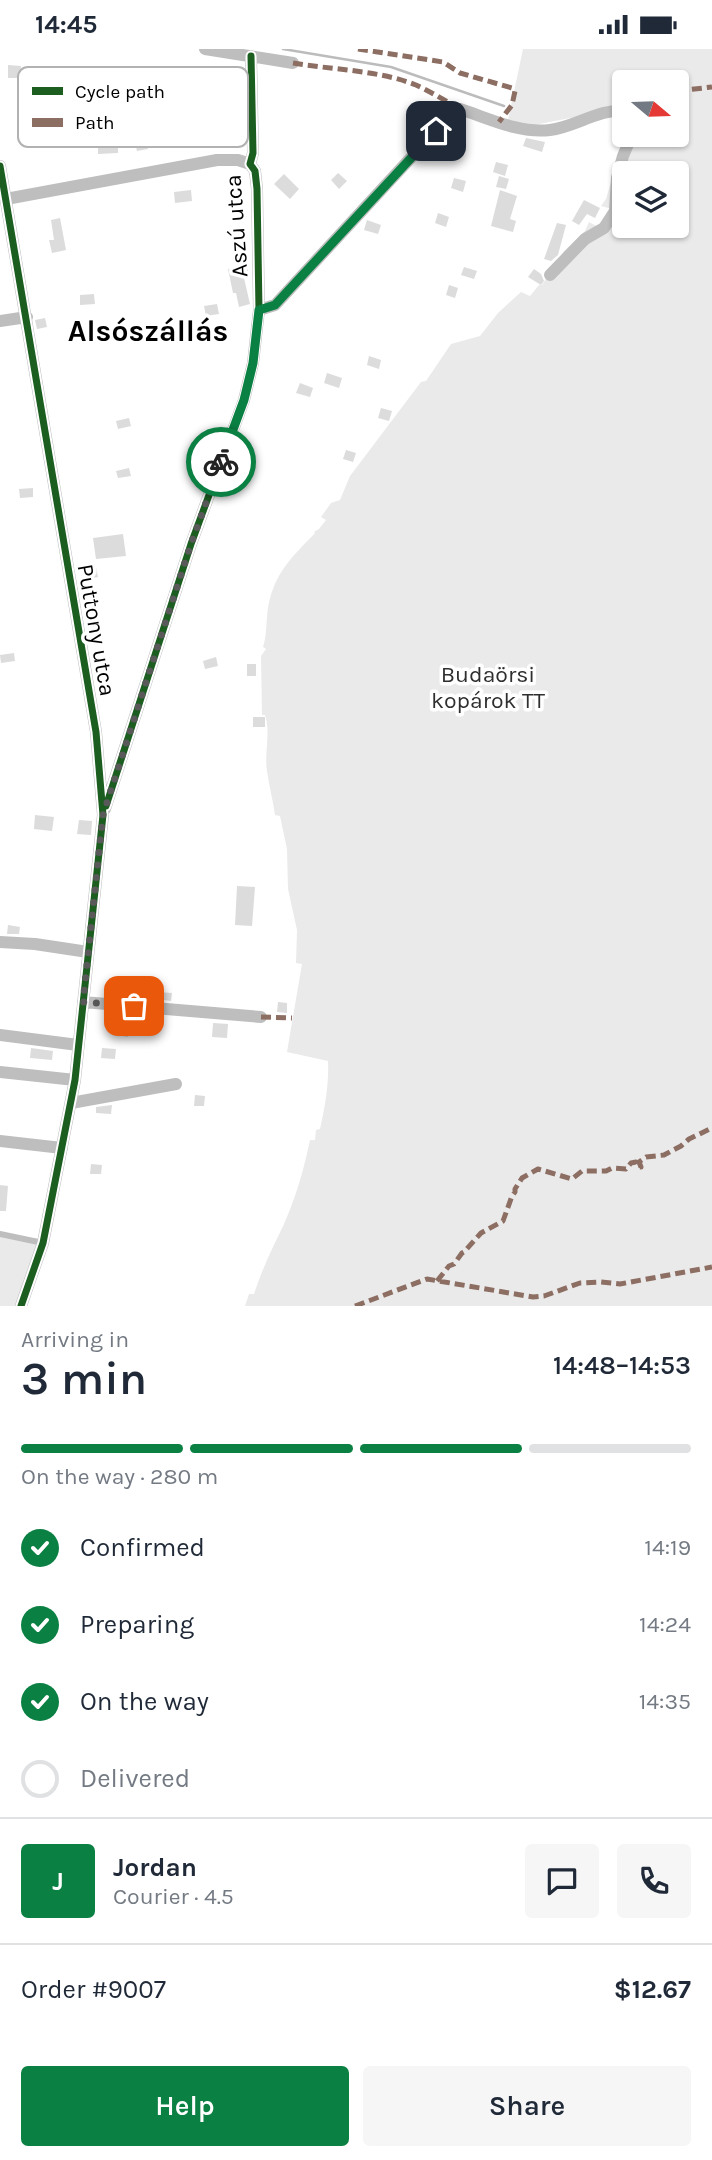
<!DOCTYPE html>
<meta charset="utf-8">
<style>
:root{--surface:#fff;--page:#f6f6f7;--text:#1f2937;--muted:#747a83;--line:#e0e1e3;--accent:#0b8043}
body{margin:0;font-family:Karla,sans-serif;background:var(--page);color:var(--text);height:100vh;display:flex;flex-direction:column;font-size:26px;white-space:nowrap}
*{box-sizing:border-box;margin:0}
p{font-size:23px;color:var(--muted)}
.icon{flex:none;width:38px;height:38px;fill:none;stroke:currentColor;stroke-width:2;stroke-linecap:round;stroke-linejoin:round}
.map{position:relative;height:1257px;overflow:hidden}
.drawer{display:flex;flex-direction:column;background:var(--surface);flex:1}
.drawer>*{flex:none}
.needle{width:46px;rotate:109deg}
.buttons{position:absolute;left:612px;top:21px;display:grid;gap:14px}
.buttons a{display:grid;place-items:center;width:77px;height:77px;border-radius:7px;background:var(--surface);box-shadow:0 2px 5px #0004;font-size:35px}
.pin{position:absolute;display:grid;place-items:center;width:60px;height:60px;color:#fff;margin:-30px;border-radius:14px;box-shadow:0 4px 10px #0006}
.courier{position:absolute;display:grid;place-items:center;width:70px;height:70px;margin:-35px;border:5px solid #0b8043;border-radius:50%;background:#fff;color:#222;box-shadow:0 2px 9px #0007}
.summary em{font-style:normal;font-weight:600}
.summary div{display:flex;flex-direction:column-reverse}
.summary{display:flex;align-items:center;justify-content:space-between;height:119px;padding:0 21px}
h1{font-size:46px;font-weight:600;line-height:52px}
.bar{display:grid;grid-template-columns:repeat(4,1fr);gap:10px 7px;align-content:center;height:84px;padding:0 21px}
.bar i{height:9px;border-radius:5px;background:var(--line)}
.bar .selected{background:var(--accent)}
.bar p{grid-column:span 4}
.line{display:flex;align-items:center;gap:18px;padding:0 21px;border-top:2px solid var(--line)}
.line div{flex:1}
.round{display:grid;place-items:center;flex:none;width:74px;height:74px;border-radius:7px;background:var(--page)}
ol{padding:0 21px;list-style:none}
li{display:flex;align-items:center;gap:21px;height:77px}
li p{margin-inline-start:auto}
li .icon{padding:7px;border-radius:50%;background:var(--accent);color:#fff;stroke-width:4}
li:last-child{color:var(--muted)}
li i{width:38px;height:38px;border:4px solid var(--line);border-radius:50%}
.cta{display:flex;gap:14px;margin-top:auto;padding:14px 21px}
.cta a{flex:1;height:80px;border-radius:7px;background:var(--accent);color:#fff;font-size:28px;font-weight:600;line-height:80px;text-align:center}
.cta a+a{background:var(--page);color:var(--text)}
.status{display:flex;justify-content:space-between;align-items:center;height:49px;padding:0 35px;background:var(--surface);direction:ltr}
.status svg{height:19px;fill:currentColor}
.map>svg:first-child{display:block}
.green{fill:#eaeaea;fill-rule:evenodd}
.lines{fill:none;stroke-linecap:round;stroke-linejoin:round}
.stream{stroke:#bcbcbc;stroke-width:2.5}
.building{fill:#dcdcdc}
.lane{stroke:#bebebe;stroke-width:6}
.street{stroke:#bebebe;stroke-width:12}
.quiet{stroke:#8d6e63;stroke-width:5;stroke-dasharray:10 5;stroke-linecap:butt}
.cycleway-casing{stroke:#fff;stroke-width:11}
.cycleway{stroke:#1b5e20;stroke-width:7}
.done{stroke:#595959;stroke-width:7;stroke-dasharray:0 12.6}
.route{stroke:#0b8043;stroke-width:9}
.labels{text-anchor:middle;stroke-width:7;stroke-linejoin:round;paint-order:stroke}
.street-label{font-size:23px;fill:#000;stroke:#fff}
.park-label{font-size:23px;fill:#2f2f2f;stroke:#fff}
.district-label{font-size:30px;font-weight:bold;fill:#000;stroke:#fff}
.key{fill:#fff;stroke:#b2b2b2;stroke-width:2}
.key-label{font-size:19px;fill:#000}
</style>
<div class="status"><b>14:45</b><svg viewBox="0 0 49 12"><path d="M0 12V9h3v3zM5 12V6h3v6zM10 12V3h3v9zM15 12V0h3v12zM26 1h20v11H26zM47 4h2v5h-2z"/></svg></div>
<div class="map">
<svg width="712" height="1257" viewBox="0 0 712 1257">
<rect width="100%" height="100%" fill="#fff"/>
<path class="green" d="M 523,0 L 712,0 L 712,1257 L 245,1257 L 249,1245 L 254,1245 C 262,1220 273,1198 284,1175 C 296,1148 304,1120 310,1091 L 315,1091 L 316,1081 L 320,1080 C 325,1058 329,1035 328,1012 L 287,1003 L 302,915 L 296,914 L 297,881 L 288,840 L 287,800 L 280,767 L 275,766 C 273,751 269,737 267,722 C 264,703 271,684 265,666 L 262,666 L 261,607 L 266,600 L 263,598 C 267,585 266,572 268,559 C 274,524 292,508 315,484 L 314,483 L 319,480 L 326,471 L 321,468 L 331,454 L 340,451 L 350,427 L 421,333 L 426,332 L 451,295 L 480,287 L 498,264 L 521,243 L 530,247 L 539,236 L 542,236 L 564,202 L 585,182 L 589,173 L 598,178 L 612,160 L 601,157 L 606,150 L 625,86 L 677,86 L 677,33 L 625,33 L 625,71 L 596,64 L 529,77 L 508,71 ZM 625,124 L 677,124 L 677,177 L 625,177 Z
M 0,1186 L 40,1190 L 23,1257 L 0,1257 Z"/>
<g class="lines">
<path class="stream" d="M 283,0 L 391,18 L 504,57"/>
</g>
<path class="building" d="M 8,16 L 21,17 L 20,29 L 8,29 Z
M 205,17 L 215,19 L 214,28 L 204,26 Z
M 526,89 L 545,93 L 542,103 L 523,97 Z
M 98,91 L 118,91 L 118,104 L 98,105 Z
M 146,91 L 148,100 L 137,102 L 135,93 Z
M 496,113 L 508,116 L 505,127 L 493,123 Z
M 338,124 L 347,132 L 339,140 L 331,131 Z
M 284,125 L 299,140 L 290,150 L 274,135 Z
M 499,127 L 509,130 L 506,140 L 496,138 Z
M 454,129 L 466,132 L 463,143 L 451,139 Z
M 191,141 L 192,152 L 175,154 L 174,143 Z
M 500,141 L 517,147 L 510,170 L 516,172 L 513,183 L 491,177 Z
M 584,151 L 600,159 L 595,169 L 587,165 L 579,176 L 572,172 Z
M 438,164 L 449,168 L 446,178 L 435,174 Z
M 60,169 L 66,201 L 52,204 L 49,191 L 54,191 L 51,171 Z
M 367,171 L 381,176 L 378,185 L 364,181 Z
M 557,174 L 566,176 L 558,206 L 551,212 L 544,210 Z
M 247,216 L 249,228 L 244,229 L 250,255 L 239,258 L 236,244 L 233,244 L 228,220 Z
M 464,218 L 477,222 L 474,230 L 461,226 Z
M 534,220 L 541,225 L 544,232 L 541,236 L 528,228 Z
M 449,236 L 458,239 L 455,249 L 446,246 Z
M 94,245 L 95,255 L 80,256 L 80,246 Z
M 217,255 L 219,265 L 206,267 L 204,257 Z
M 45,269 L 47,278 L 37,280 L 35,271 Z
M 369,307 L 381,311 L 379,320 L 367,316 Z
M 327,324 L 342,329 L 339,339 L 324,334 Z
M 300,334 L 313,339 L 310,348 L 296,344 Z
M 381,359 L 392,362 L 389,372 L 378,369 Z
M 129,369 L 131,377 L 118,380 L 116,372 Z
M 346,401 L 356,404 L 353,413 L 343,410 Z
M 129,419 L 131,427 L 118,429 L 116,422 Z
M 33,439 L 33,448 L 20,449 L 19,440 Z
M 123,485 L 126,507 L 96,510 L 93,489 Z
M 96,518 L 98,528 L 88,530 L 87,520 Z
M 14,604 L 15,612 L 1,614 L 0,606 Z
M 216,608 L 218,617 L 205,620 L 203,612 Z
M 247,615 L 256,615 L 256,627 L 247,627 Z
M 253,668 L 265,668 L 265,678 L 253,678 Z
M 35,766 L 54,768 L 52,782 L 34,780 Z
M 79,771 L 92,772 L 91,786 L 77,785 Z
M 237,837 L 255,838 L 252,877 L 235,876 Z
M 8,876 L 20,878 L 19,885 L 7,885 Z
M 158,943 L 172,944 L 171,952 L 157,950 Z
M 278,953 L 287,954 L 287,964 L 277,963 Z
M 213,974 L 228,975 L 227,989 L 212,988 Z
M 117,976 L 129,977 L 128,988 L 116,986 Z
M 31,999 L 53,1002 L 52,1011 L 30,1009 Z
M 102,999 L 116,1000 L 115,1010 L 101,1009 Z
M 195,1046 L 205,1047 L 204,1057 L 194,1057 Z
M 112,1056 L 111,1065 L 96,1064 L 96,1058 Z
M 91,1115 L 102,1116 L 101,1125 L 90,1125 Z
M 0,1136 L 8,1137 L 6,1162 L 0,1162 Z"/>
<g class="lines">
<path class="lane" d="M 0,1185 L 43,1194"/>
<path class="street" d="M 205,0 L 293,14
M 0,117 L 96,683 L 103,766 L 75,1031 L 43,1194 L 21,1257
M 6,150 L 217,111 L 238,111 L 250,115
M 550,226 L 585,190 L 604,179 L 615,162 L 617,129 L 623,107 L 632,86
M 259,261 L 275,256 L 454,62 L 460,60 C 488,69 520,85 550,81 C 575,78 600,59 625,62
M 0,272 L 27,268
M 105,760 L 191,495 L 244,351 L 253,314 L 259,261 L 257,140 L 255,122 L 250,115 L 253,104 L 251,7
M 0,893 L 35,895 L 88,903
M 83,953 L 261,968
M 0,986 L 78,996
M 0,1023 L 75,1031
M 71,1054 L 176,1035
M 0,1092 L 62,1099"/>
<path class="quiet" d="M 358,0 L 443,13 L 460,24 L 512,39 L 515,42 L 512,56 L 499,73
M 293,14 C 334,21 378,21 416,36 C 431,43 446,52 460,60
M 677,42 L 712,38
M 261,968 L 292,969
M 437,1232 L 449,1217 L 454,1215 L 462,1204 L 464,1203 L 481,1184 L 503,1172 L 512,1147 L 515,1143 L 515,1140 L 522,1129 L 538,1120 L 572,1130 L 582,1122 L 606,1122 L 612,1119 L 626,1120 L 631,1114 L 636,1113 L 638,1118 L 641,1118 L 639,1113 L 646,1108 L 664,1106 L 681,1097 L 689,1090 L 712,1079
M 355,1257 L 427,1230 L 533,1248 L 544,1247 L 580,1234 L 601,1233 L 620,1235 L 712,1218"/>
<defs>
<path id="cycleway" d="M 0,117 L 96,683 L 103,766 L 75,1031 L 43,1194 L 21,1257
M 106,757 L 191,495 L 244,351 L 253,314 L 259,261 L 257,140 L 255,122 L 250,115 L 253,104 L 251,7"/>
</defs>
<use href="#cycleway" class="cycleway-casing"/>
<use href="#cycleway" class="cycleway"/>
</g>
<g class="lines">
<path class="done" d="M 134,957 L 83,953 L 103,766 L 191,495 L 221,413"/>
<path class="route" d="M 221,413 L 244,351 L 253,314 L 259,261 L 275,256 L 436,82"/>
</g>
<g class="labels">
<g class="street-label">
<text transform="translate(236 177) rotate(-94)" y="8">Aszú utca</text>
<text transform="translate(97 581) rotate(80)" y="8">Puttony utca</text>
</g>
<g class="park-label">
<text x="488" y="633">Budaörsi<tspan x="488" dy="26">kopárok TT</tspan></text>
</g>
<g class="district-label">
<text x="148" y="292">Alsószállás</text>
</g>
</g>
<rect x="18" y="18" width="230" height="80" rx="10" class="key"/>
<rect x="32" y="38" width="31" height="8" fill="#1b5e20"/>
<rect x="32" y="69" width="31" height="9" fill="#8d6e63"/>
<g class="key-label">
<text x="75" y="49">Cycle path</text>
<text x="75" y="80">Path</text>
</g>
</svg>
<div class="buttons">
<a><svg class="needle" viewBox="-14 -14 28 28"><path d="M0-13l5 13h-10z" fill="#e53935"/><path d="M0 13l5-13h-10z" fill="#747a83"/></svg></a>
<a><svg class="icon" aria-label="layers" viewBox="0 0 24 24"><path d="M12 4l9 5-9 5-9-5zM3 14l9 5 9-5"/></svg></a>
</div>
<div class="pin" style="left:134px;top:957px;background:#ea580c"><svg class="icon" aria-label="bag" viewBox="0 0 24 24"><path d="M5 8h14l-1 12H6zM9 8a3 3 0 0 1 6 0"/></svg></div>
<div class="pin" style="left:436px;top:82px;background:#1f2937"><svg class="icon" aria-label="home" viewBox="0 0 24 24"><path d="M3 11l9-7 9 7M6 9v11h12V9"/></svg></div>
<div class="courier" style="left:221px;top:413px"><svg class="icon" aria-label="bike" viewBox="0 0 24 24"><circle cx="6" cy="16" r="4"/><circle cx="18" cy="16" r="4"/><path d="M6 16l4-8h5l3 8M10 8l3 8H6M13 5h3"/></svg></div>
</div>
<section class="drawer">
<div class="summary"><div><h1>3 min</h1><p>Arriving in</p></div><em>14:48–14:53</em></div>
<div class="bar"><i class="selected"></i><i class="selected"></i><i class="selected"></i><i></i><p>On the way · 280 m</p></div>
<ol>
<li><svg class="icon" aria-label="check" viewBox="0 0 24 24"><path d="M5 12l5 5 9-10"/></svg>Confirmed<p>14:19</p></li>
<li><svg class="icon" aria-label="check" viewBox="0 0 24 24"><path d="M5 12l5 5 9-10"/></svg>Preparing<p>14:24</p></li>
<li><svg class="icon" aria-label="check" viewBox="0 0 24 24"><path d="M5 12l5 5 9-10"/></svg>On the way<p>14:35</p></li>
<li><i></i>Delivered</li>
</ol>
<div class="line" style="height:126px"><b class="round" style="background:var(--accent);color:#fff">J</b><div><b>Jordan</b><p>Courier · 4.5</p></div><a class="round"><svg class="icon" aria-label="chat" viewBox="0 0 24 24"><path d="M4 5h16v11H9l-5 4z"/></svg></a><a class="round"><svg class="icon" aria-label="phone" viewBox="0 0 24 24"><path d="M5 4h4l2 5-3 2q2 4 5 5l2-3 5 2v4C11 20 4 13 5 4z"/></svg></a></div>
<div class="line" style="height:91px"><div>Order #9007</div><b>$12.67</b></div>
<div class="cta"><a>Help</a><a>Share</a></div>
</section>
